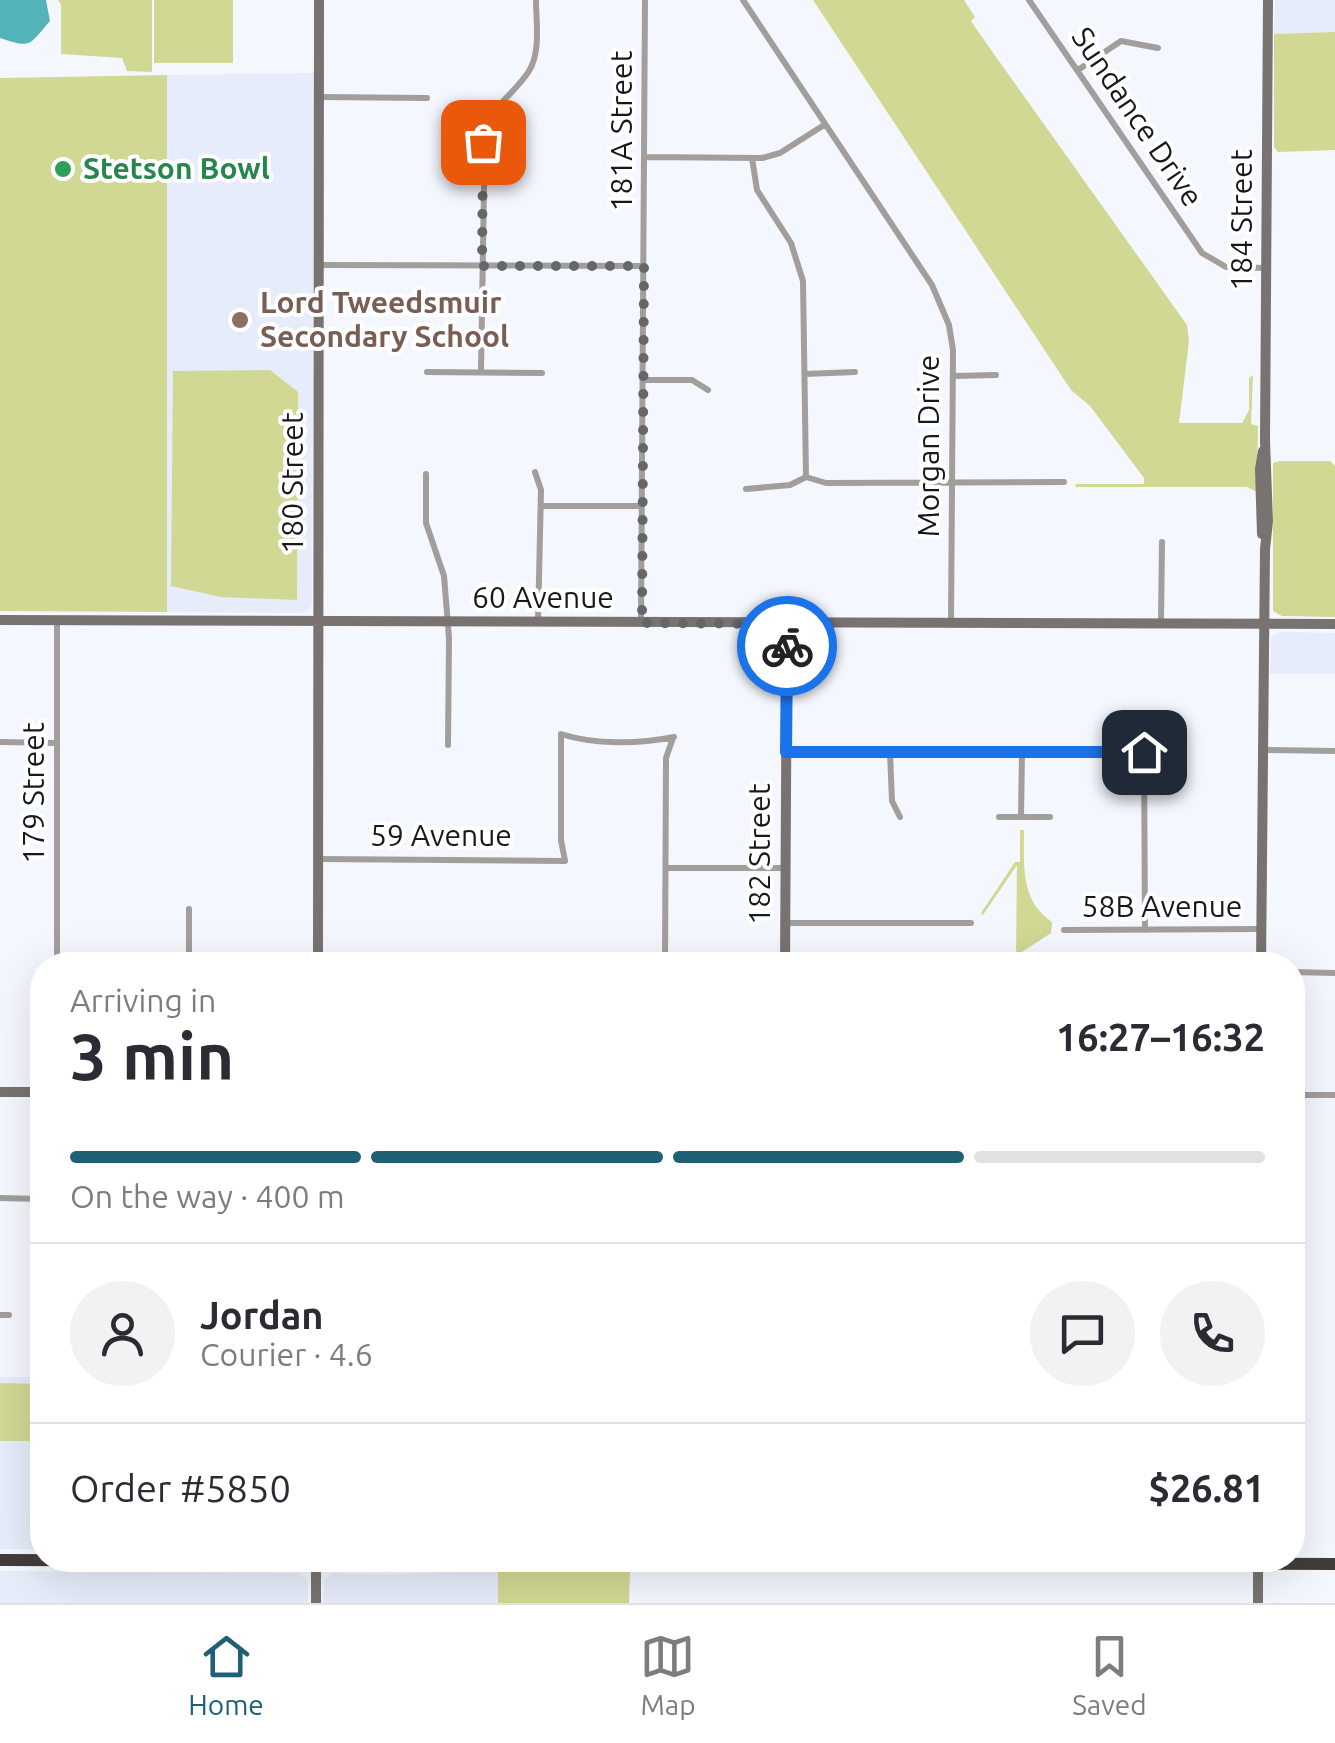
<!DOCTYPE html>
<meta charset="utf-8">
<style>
:root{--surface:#fff;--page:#f2f2f3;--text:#2b2b33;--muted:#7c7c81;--line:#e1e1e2;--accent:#1f6075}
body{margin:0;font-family:Ubuntu,sans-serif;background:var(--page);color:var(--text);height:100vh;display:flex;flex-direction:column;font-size:38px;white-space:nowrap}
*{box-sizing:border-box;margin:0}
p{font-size:32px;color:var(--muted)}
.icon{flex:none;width:55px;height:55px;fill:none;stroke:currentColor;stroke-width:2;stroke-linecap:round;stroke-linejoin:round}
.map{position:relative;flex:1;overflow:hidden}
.panel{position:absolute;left:30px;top:952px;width:1275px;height:620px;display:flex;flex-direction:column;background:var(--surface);border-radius:40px;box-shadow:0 10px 40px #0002}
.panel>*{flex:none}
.pin{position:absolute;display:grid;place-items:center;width:85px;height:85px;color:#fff;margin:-42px;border-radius:20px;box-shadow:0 5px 15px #0006}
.courier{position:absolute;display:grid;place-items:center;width:100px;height:100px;margin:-50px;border:8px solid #1a73e8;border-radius:50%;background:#fff;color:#222;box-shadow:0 2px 12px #0007}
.summary em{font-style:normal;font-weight:600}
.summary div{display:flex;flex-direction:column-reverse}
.summary{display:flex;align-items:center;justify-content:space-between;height:170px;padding:0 40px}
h1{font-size:65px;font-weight:600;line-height:75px}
.bar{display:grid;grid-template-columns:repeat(4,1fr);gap:15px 10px;align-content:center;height:120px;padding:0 40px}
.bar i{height:12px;border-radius:8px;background:var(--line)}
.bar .selected{background:var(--accent)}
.bar p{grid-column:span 4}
.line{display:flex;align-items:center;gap:25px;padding:0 40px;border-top:2px solid var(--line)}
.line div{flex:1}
.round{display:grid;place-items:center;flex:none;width:105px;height:105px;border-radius:52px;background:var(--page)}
.menu{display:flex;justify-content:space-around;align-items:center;height:140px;border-top:2px solid var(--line);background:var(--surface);font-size:28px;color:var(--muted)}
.menu a{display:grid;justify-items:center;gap:5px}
.menu .selected{color:var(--accent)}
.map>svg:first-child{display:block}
.built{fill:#e7ecfa}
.green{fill:#d1d894}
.water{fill:#53b3b9}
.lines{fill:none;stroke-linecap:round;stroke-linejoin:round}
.street{stroke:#a19e9c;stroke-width:6}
.secondary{stroke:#787371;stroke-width:10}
.highway{stroke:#433d3a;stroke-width:12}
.done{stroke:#64666a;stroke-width:10;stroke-dasharray:0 18}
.route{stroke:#1a73e8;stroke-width:12}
.leisure-dot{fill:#2e9e5b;stroke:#fff;stroke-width:4}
.education-dot{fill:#8d6e63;stroke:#fff;stroke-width:4}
.labels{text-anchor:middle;stroke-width:8;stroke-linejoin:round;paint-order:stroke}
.street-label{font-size:30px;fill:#17181b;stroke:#fff}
.leisure-label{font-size:30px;font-weight:bold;fill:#27864d;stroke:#fff;text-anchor:start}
.education-label{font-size:30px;font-weight:bold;fill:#785e54;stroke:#fff;text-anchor:start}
</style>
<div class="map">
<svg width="1335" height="1603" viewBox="0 0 1335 1603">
<rect width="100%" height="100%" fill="#f4f7fd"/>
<path class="built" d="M 1275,0 L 1335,0 L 1335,32 L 1274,34 Z
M 315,71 L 312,603 L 310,609 L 302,613 L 167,612 L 167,75 L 310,73 Z
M 1280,632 L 1335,633 L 1335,674 L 1270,674 L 1271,637 Z
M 0,1377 L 42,1377 L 42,1549 L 0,1549 Z
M 498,1570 L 498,1603 L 323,1603 L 324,1580 L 333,1573 L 385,1575 Z
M 0,1571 L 299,1573 L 308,1581 L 308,1603 L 0,1603 Z"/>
<path class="green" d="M 58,0 L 152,0 L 152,72 L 127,71 L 122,58 L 61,54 L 61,5 Z
M 154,0 L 233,0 L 233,63 L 154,63 Z
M 813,0 L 964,0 L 975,17 L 971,21 L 996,57 L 1187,325 L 1189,341 L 1179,423 L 1242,423 L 1249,410 L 1249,378 L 1253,375 L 1251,424 L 1258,426 L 1257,492 L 1247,487 L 1075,487 L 1076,484 L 1144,484 L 1144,478 L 1090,406 L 1071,390 Z
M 1335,32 L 1335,150 L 1278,152 L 1274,147 L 1274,34 Z
M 167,75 L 167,612 L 0,611 L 0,78 Z
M 270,370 L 298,392 L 297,600 L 221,597 L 171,586 L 173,371 Z
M 1280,461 L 1330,461 L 1335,466 L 1335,617 L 1282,616 L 1273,611 L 1273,463 Z
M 1020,830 L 1024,830 C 1024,866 1020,900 1052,922 L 1051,933 L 1016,956 L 1017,865 L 983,915 L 981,913 L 1015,862 L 1020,862 Z
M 0,1383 L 42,1384 L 42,1441 L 0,1441 Z
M 498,1570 L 630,1570 L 629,1603 L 498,1603 Z"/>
<path class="water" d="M 0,0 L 46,0 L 50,21 C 29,45 32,49 0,38 Z"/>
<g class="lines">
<path class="street" d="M 743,0 L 932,285 L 949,325 L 953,350 L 951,623
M 1029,0 L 1202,253 L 1226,267 L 1265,268
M 1078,70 L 1121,41 L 1158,48
M 319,97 L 427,98
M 645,157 L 762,158 L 780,153 L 824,125
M 752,158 L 757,190 L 791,243 L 803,281 L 806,477
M 319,265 L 644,266
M 481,371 L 485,129 C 493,105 516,92 529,71 C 541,52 536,22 536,0
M 427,372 L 542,373
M 805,374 L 855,372
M 954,376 L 996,375
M 644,380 L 692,380 L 708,390
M 535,472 L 541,490 L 538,623
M 426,474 L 426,523 L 444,576 L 449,638 L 448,745
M 806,477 L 826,483 L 1064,482
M 746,489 L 790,485 L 806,477
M 541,506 L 642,506
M 57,621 L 57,965
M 641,622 L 645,0
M 1161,622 L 1162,542
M 0,742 L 57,743
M 1264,750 L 1335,751
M 786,752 L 1144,752 L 1145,930
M 890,752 L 892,801 L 900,817
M 999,817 L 1050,817
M 1021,817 L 1022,752
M 318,859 L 565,861 L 561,840 L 561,734 C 595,745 639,744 674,737
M 666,868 L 784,868
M 189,909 L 189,965
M 785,923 L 971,923
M 1064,930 L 1261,929
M 665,965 L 666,758 L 673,738
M 1292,972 L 1335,973
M 1292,1095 L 1335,1095
M 0,1198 L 42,1199
M 0,1315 L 9,1315"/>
<path class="secondary" d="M 1262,534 L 1260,469 L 1263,451
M 0,620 L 1335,624
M 318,965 L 319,0
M 785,965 L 787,624
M 1261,965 L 1265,549 L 1268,521 L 1265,441 L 1268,0
M 0,1092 L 42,1092
M 316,1603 L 316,1560
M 1258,1603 L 1258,1561"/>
<path class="highway" d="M 0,1560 L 1335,1564"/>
</g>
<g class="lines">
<path class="done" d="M 483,142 L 482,266 L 644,266 L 642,623 L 787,624 L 787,646"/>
<path class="route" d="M 787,646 L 786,752 L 1144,752"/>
</g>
<circle class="leisure-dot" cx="63" cy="169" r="10"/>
<circle class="education-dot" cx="240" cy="320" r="10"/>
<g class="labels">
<g class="street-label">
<text transform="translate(1137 117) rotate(56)" y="10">Sundance Drive</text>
<text transform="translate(622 131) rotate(-90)" y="10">181A Street</text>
<text transform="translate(1242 220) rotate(-90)" y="10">184 Street</text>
<text transform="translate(929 446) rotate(-90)" y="10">Morgan Drive</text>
<text transform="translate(293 483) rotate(-90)" y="10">180 Street</text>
<text x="543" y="608">60 Avenue</text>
<text transform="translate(34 793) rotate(-90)" y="10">179 Street</text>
<text x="441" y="846">59 Avenue</text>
<text transform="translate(760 854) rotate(-90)" y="10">182 Street</text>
<text x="1162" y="917">58B Avenue</text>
</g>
<g class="leisure-label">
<text x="83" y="179">Stetson Bowl</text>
</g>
<g class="education-label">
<text x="260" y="313">Lord Tweedsmuir<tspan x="260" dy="34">Secondary School</tspan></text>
</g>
</g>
</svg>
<div class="pin" style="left:483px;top:142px;background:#ea580c"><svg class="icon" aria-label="bag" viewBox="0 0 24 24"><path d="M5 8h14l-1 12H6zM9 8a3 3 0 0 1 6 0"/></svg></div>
<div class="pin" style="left:1144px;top:752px;background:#1f2937"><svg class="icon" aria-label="home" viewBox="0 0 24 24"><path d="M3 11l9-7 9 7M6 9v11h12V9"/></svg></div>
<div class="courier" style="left:787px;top:646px"><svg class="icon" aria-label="bike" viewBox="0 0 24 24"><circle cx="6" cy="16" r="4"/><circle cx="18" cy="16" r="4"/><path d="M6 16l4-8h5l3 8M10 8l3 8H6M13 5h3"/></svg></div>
<section class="panel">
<div class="summary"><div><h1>3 min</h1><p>Arriving in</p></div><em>16:27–16:32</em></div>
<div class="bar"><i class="selected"></i><i class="selected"></i><i class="selected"></i><i></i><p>On the way · 400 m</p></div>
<div class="line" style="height:180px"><a class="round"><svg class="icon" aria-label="person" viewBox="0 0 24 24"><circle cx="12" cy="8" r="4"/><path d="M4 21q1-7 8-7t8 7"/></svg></a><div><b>Jordan</b><p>Courier · 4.6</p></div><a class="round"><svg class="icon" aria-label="chat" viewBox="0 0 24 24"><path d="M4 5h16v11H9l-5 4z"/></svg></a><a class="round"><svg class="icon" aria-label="phone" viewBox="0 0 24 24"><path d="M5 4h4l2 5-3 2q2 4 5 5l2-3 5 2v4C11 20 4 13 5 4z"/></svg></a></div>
<div class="line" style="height:130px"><div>Order #5850</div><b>$26.81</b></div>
</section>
</div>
<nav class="menu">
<a class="selected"><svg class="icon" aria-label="home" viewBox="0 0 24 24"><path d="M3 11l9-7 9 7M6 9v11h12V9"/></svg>Home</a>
<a><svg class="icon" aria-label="map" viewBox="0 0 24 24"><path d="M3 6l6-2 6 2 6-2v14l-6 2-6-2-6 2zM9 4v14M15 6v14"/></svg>Map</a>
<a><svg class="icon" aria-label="saved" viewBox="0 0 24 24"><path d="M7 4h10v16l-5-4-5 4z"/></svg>Saved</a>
</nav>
